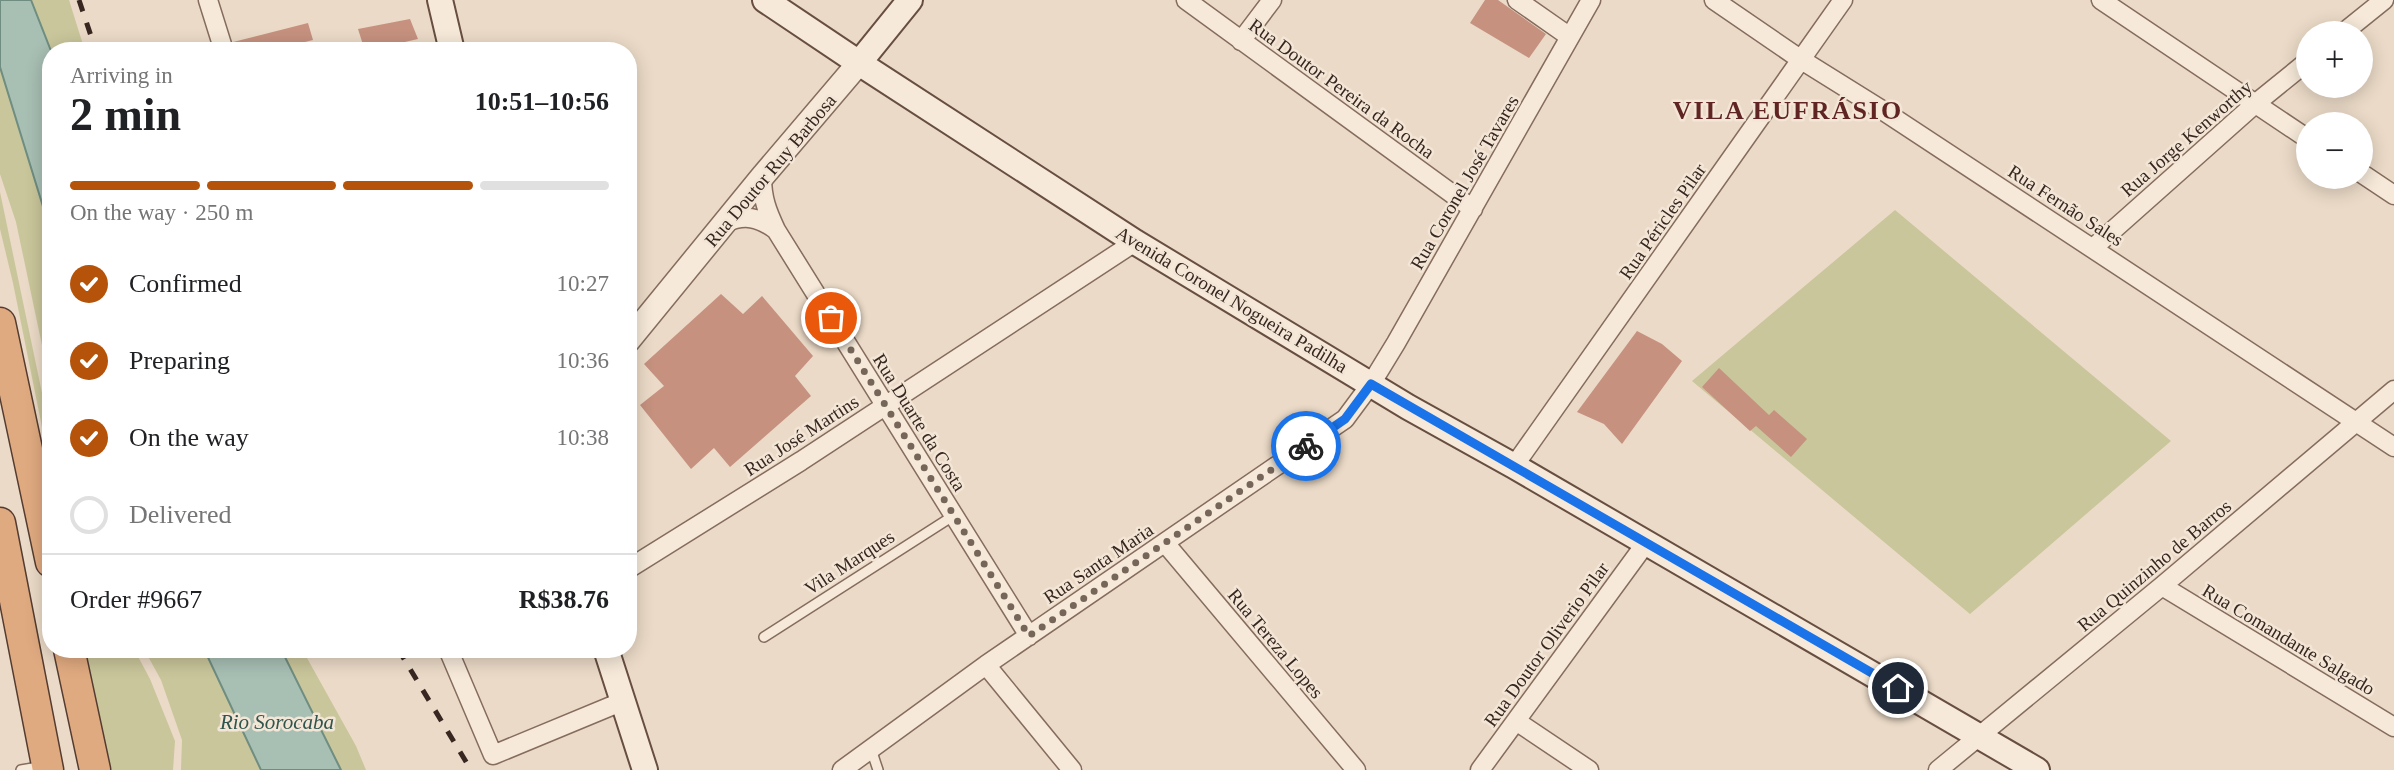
<!DOCTYPE html>
<meta charset="utf-8">
<style>
:root{--surface:#fff;--page:#f6f6f6;--text:#202124;--muted:#757577;--line:#e0e0e0;--accent:#b45309}
body{margin:0;font-family:Georgia,serif;background:var(--page);color:var(--text);height:100vh;display:flex;flex-direction:column;font-size:26px;white-space:nowrap}
*{box-sizing:border-box;margin:0}
p{font-size:23px;color:var(--muted)}
.icon{flex:none;width:38px;height:38px;fill:none;stroke:currentColor;stroke-width:2;stroke-linecap:round;stroke-linejoin:round}
.map{position:relative;flex:1;overflow:hidden}
.details{position:absolute;left:42px;top:42px;width:595px;height:616px;display:flex;flex-direction:column;background:var(--surface);border-radius:28px;box-shadow:0 4px 18px #0003}
.details>*{flex:none}
.controls{position:absolute;left:2296px;top:21px;display:grid;gap:14px}
.controls a{display:grid;place-items:center;width:77px;height:77px;border-radius:50%;background:var(--surface);box-shadow:0 4px 18px #0003;font-size:35px}
.pin{position:absolute;display:grid;place-items:center;width:60px;height:60px;color:#fff;margin:-30px;border:4px solid #fff;border-radius:50%;box-shadow:0 2px 7px #0007}
.courier{position:absolute;display:grid;place-items:center;width:70px;height:70px;margin:-35px;border:5px solid #1a73e8;border-radius:50%;background:#fff;color:#222;box-shadow:0 2px 9px #0007}
.head em{font-style:normal;font-weight:700}
.head div{display:flex;flex-direction:column-reverse}
.head{display:flex;align-items:center;justify-content:space-between;height:119px;padding:0 28px}
h1{font-size:46px;font-weight:700;line-height:52px}
.bar{display:grid;grid-template-columns:repeat(4,1fr);gap:10px 7px;align-content:center;height:84px;padding:0 28px}
.bar i{height:9px;border-radius:5px;background:var(--line)}
.bar .current{background:var(--accent)}
.bar p{grid-column:span 4}
.line{display:flex;align-items:center;gap:18px;padding:0 28px;border-top:2px solid var(--line)}
.line div{flex:1}
ol{padding:0 28px;list-style:none}
li{display:flex;align-items:center;gap:21px;height:77px}
li p{margin-inline-start:auto}
li .icon{padding:7px;border-radius:50%;background:var(--accent);color:#fff;stroke-width:4}
li:last-child{color:var(--muted)}
li i{width:38px;height:38px;border:4px solid var(--line);border-radius:50%}
.map>svg:first-child{display:block}
.green{fill:#c9c69b}
.water{fill:#a8bfb4;stroke:#6f8d81;stroke-width:2}
.building{fill:#c6917f}
.lines{fill:none;stroke-linecap:round;stroke-linejoin:round}
.service-casing{stroke:#856c5d;stroke-width:12}
.minor-casing{stroke:#856c5d;stroke-width:21}
.tertiary-casing{stroke:#856c5d;stroke-width:26}
.secondary-casing{stroke:#674e40;stroke-width:28}
.trunk-casing{stroke:#543c31;stroke-width:33}
.service{stroke:#f6e9d9;stroke-width:9}
.minor{stroke:#f6e9d9;stroke-width:18}
.tertiary{stroke:#f6e9d9;stroke-width:23}
.secondary{stroke:#f6e9d9;stroke-width:24}
.trunk{stroke:#e0aa80;stroke-width:30}
.rail{stroke:#372720;stroke-width:5;stroke-dasharray:12 12;stroke-linecap:butt}
.done{stroke:#76665a;stroke-width:7;stroke-dasharray:0 12.6}
.route{stroke:#1a73e8;stroke-width:9}
.labels{text-anchor:middle;stroke-width:5;stroke-linejoin:round;paint-order:stroke}
.street-label{font-size:19px;fill:#372720;stroke:#f3e6d6}
.water-label{font-size:21px;font-style:italic;fill:#30554d;stroke:#f3e6d6}
.district-label{font-size:26px;font-weight:bold;letter-spacing:2px;fill:#602523;stroke:#f3e6d6}
</style>
<div class="map">
<svg width="2394" height="770" viewBox="0 0 2394 770">
<rect width="100%" height="100%" fill="#ebdac7"/>
<path class="green" d="M 0,0 L 69,0 L 85,51 L 51,51 L 51,388 L 16,222 L 0,174 Z
M 0,192 L 51,436 L 51,472 L 13,283 L 0,229 Z
M 1895,210 L 2171,441 L 1970,614 L 1692,381 Z
M 85,649 L 134,649 L 150,679 L 175,741 L 173,770 L 107,770 Z
M 144,649 L 302,649 L 356,746 L 366,770 L 181,770 L 182,740 L 161,680 Z"/>
<path class="water" d="M 0,0 L 31,0 L 51,51 L 51,244 L 45,213 L 0,67 Z
M 204,649 L 281,649 L 341,770 L 261,770 Z"/>
<path class="building" d="M 1485,0 L 1498,0 L 1546,34 L 1529,58 L 1470,23 Z
M 410,19 L 418,39 L 365,51 L 358,29 Z
M 308,23 L 313,40 L 269,51 L 235,51 L 233,42 Z
M 721,294 L 743,314 L 762,296 L 813,356 L 795,376 L 811,396 L 730,467 L 714,448 L 691,469 L 640,405 L 664,386 L 644,364 Z
M 1637,331 L 1662,344 L 1682,361 L 1622,444 L 1604,424 L 1577,412 Z
M 1719,368 L 1769,415 L 1774,410 L 1807,439 L 1791,457 L 1756,426 L 1750,431 L 1702,387 Z"/>
<g class="lines">
<defs>
<path id="service" d="M 764,637 L 953,516
M 871,749 L 878,770
M 21,770 L 44,766"/>
<path id="minor" d="M 208,0 L 224,51
M 1186,0 L 1473,209
M 1517,0 L 1570,37
M 1714,0 L 1800,59 L 1885,112 L 2394,447
M 2101,0 L 2308,139
M 2343,33 L 2384,0
M 1241,41 L 1272,0
M 2361,173 L 2394,195
M 762,177 C 762,198 767,211 776,230 L 1029,636
M 725,223 C 744,214 759,217 776,230
M 2093,248 L 2255,104 L 2308,61
M 1514,466 L 1843,0
M 1165,543 L 1356,770
M 628,569 L 801,461 L 1135,242
M 2162,586 L 2394,727
M 448,649 L 493,755 L 621,702
M 986,665 L 1072,770
M 1516,721 L 1589,770
M 842,770 L 986,665 L 1345,419 L 1371,384 L 1396,343 L 1591,0
M 1480,770 L 1646,543
M 1938,770 L 2162,586 L 2394,390"/>
<path id="tertiary" d="M 628,341 L 762,177 L 859,63"/>
<path id="secondary" d="M 440,0 L 452,51
M 765,0 L 859,63 L 1135,242 L 1408,407 L 1514,466 L 2037,770
M 859,63 L 910,0
M 606,649 L 645,770"/>
<path id="trunk" d="M 0,323 L 51,562
M 0,523 L 48,770
M 69,649 L 95,770"/>
</defs>
<use href="#service" class="service-casing"/>
<use href="#minor" class="minor-casing"/>
<use href="#tertiary" class="tertiary-casing"/>
<use href="#secondary" class="secondary-casing"/>
<use href="#trunk" class="trunk-casing"/>
<use href="#service" class="service"/>
<use href="#minor" class="minor"/>
<use href="#tertiary" class="tertiary"/>
<use href="#secondary" class="secondary"/>
<use href="#trunk" class="trunk"/>
<path class="rail" d="M 79,0 L 96,51
M 398,649 L 471,770"/>
</g>
<g class="lines">
<path class="done" d="M 831,318 L 1029,636 L 1306,446"/>
<path class="route" d="M 1306,446 L 1345,419 L 1371,384 L 1898,688"/>
</g>
<g class="labels">
<g class="street-label">
<text transform="translate(1342 88) rotate(36)" y="7">Rua Doutor Pereira da Rocha</text>
<text transform="translate(2186 138) rotate(-41)" y="7">Rua Jorge Kenworthy</text>
<text transform="translate(770 170) rotate(-50)" y="7">Rua Doutor Ruy Barbosa</text>
<text transform="translate(1464 182) rotate(-60)" y="7">Rua Coronel José Tavares</text>
<text transform="translate(2066 205) rotate(33)" y="7">Rua Fernão Sales</text>
<text transform="translate(1662 221) rotate(-55)" y="7">Rua Péricles Pilar</text>
<text transform="translate(1232 299) rotate(31)" y="7">Avenida Coronel Nogueira Padilha</text>
<text transform="translate(920 422) rotate(58)" y="7">Rua Duarte da Costa</text>
<text transform="translate(801 435) rotate(-33)" y="7">Rua José Martins</text>
<text transform="translate(849 562) rotate(-33)" y="7">Vila Marques</text>
<text transform="translate(1098 563) rotate(-34)" y="7">Rua Santa Maria</text>
<text transform="translate(2154 565) rotate(-40)" y="7">Rua Quinzinho de Barros</text>
<text transform="translate(2289 639) rotate(31)" y="7">Rua Comandante Salgado</text>
<text transform="translate(1276 643) rotate(50)" y="7">Rua Tereza Lopes</text>
<text transform="translate(1546 644) rotate(-54)" y="7">Rua Doutor Oliverio Pilar</text>
</g>
<g class="water-label">
<text x="277" y="729">Rio Sorocaba</text>
</g>
<g class="district-label">
<text x="1788" y="119">VILA EUFRÁSIO</text>
</g>
</g>
</svg>
<div class="controls">
<a>+</a>
<a>−</a>
</div>
<div class="pin" style="left:831px;top:318px;background:#ea580c"><svg class="icon" aria-label="bag" viewBox="0 0 24 24"><path d="M5 8h14l-1 12H6zM9 8a3 3 0 0 1 6 0"/></svg></div>
<div class="pin" style="left:1898px;top:688px;background:#1f2937"><svg class="icon" aria-label="home" viewBox="0 0 24 24"><path d="M3 11l9-7 9 7M6 9v11h12V9"/></svg></div>
<div class="courier" style="left:1306px;top:446px"><svg class="icon" aria-label="bike" viewBox="0 0 24 24"><circle cx="6" cy="16" r="4"/><circle cx="18" cy="16" r="4"/><path d="M6 16l4-8h5l3 8M10 8l3 8H6M13 5h3"/></svg></div>
<section class="details">
<div class="head"><div><h1>2 min</h1><p>Arriving in</p></div><em>10:51–10:56</em></div>
<div class="bar"><i class="current"></i><i class="current"></i><i class="current"></i><i></i><p>On the way · 250 m</p></div>
<ol>
<li><svg class="icon" aria-label="check" viewBox="0 0 24 24"><path d="M5 12l5 5 9-10"/></svg>Confirmed<p>10:27</p></li>
<li><svg class="icon" aria-label="check" viewBox="0 0 24 24"><path d="M5 12l5 5 9-10"/></svg>Preparing<p>10:36</p></li>
<li><svg class="icon" aria-label="check" viewBox="0 0 24 24"><path d="M5 12l5 5 9-10"/></svg>On the way<p>10:38</p></li>
<li><i></i>Delivered</li>
</ol>
<div class="line" style="height:91px"><div>Order #9667</div><b>R$38.76</b></div>
</section>
</div>
